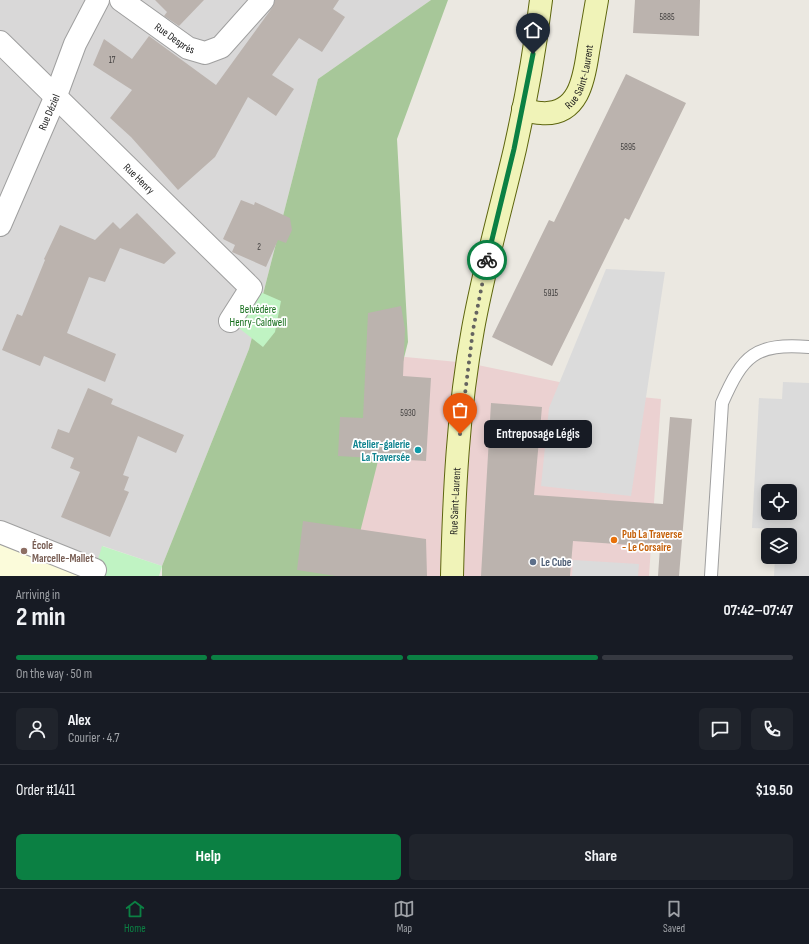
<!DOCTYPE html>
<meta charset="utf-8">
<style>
:root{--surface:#171b24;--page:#20242c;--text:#f1f3f6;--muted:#9ea1a6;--line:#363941;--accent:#0b8043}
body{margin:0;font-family:"Sofia Sans Condensed",sans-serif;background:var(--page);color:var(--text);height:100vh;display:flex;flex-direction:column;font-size:15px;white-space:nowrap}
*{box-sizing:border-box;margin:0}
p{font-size:13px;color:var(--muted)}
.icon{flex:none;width:22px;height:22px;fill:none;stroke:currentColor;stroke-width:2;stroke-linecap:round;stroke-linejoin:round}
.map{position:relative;height:576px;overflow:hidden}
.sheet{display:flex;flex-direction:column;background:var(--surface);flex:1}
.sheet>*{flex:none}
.fabs{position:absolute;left:761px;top:484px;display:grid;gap:8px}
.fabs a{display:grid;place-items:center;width:36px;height:36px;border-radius:6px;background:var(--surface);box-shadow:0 2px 10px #0003;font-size:20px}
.pin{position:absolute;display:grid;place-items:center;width:34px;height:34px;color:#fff;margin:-41px -17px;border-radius:50% 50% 50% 0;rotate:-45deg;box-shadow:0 0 4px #0007}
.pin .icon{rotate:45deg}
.courier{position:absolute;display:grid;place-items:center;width:40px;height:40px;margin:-20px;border:3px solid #0b8043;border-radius:50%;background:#fff;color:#222;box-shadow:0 1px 5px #0007}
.bubble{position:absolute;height:28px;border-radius:6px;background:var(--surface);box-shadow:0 2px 10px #0003;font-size:13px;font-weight:700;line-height:28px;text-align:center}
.headline em{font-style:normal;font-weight:700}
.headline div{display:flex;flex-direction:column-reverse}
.headline{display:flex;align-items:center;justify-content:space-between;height:68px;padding:0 16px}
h1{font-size:26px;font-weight:700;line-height:30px}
.bar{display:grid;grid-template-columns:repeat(4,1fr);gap:6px 4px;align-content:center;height:48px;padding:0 16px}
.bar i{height:5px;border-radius:3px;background:var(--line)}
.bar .active{background:var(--accent)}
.bar p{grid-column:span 4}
.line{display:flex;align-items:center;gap:10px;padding:0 16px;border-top:1px solid var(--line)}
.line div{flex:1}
.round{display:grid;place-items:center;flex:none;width:42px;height:42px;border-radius:6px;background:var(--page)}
.cta{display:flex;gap:8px;margin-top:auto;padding:8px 16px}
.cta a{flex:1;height:46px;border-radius:6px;background:var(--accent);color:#fff;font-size:16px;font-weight:700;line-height:46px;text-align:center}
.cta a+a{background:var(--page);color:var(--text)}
.menu{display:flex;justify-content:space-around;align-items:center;height:56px;border-top:1px solid var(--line);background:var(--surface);font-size:11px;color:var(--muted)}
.menu a{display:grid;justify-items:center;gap:2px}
.menu .active{color:var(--accent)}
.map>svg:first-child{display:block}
.residential{fill:#d9d8d8}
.commercial{fill:#ebd1d1}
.education{fill:#fbfbda}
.forest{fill:#a7c799}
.park{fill:#c0f3c3}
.parking{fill:#dbdbdb;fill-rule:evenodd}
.building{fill:#bbb3ae}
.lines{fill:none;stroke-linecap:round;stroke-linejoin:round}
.lane-casing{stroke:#9f9f9f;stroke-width:14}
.street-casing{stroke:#9f9f9f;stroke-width:24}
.secondary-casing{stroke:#5d650e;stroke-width:24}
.lane{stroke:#fff;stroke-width:12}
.street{stroke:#fff;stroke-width:22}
.secondary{stroke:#f0f3b8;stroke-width:22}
.done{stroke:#646360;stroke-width:4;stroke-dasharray:0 7.2}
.route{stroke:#0b8043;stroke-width:5}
.culture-dot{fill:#0f9aa8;stroke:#fff;stroke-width:1.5}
.food-dot{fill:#e8710a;stroke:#fff;stroke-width:1.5}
.education-dot{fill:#8d6e63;stroke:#fff;stroke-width:1.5}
.service-dot{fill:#5c6f8a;stroke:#fff;stroke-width:1.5}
.labels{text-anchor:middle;stroke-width:3.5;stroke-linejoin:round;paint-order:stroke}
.number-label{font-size:9px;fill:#434140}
.street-label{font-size:11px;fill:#1b1b1b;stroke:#fff}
.park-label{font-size:11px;fill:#146d1a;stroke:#fff}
.culture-label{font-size:11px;font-weight:bold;fill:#0d838f;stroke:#fff;text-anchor:end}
.food-label{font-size:11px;font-weight:bold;fill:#c56008;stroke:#fff;text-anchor:start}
.education-label{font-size:11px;font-weight:bold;fill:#785e54;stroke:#fff;text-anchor:start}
.service-label{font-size:11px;font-weight:bold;fill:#4e5e75;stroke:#fff;text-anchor:start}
</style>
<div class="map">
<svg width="809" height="576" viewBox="0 0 809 576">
<rect width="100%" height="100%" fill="#ebe8e1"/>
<path class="residential" d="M 0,0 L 431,0 L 318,79 L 249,349 L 162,566 L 103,546 L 95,570 L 0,532 Z"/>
<path class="commercial" d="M 364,353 L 468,363 L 621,395 L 661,399 L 649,576 L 343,576 Z"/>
<path class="education" d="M 0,532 L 93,576 L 0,576 Z"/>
<path class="forest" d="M 431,0 L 448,0 L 397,139 L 408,342 L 349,576 L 162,576 L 162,566 L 249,349 L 318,79 Z"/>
<path class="park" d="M 251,288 L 281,301 L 275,332 L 263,347 L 230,321 Z
M 102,546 L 162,566 L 159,576 L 93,576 Z"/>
<path class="parking" d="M 606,269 L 665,272 L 631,496 L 541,486 L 549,408 Z
M 783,382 L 809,383 L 809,576 L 774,576 L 775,557 L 790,557 L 790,535 L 776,535 L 776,529 L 752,528 L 759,398 L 782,399 ZM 768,491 L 790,491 L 790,513 L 768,513 Z
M 573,560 L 639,564 L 638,576 L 572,576 Z"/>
<path class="building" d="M 155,0 L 204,0 L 179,26 L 164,16 L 167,12 Z
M 275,0 L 339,0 L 333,9 L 345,17 L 322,52 L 299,38 L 272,75 L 294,89 L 276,116 L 248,97 L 215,157 L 178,190 L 131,137 L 110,118 L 132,90 L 93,65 L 104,39 L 132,59 L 149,36 L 216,85 L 272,8 Z
M 635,0 L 700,0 L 699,36 L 633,33 Z
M 626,74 L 686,103 L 629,220 L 625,218 L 552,366 L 492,337 L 549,220 L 554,222 Z
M 241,200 L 254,205 L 255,202 L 290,218 L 292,230 L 286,243 L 278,240 L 266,267 L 232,252 L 235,245 L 223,239 Z
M 137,213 L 176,253 L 164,264 L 120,248 L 105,282 L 89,277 L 67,333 L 116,354 L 105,382 L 44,356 L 40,366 L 2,350 L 17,314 L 22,316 L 45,260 L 44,259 L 60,225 L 95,240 L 113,222 L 120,229 Z
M 401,306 L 405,329 L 403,376 L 431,378 L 426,461 L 338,456 L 340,417 L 363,418 L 368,313 Z
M 88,388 L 113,399 L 111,404 L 184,435 L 176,453 L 138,436 L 123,475 L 129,477 L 124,490 L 129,492 L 110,537 L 61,517 L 80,472 L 70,468 L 74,458 L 51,448 L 58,429 L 69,433 Z
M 491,403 L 542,407 L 534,495 L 663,504 L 670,417 L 692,419 L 679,576 L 658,576 L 660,547 L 573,541 L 570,576 L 481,576 Z
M 303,521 L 426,539 L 427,576 L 336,576 L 297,570 Z"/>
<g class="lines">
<defs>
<path id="lane" d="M 711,576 L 722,403 C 743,355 755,343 809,347"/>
<g id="street">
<path id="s1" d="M 121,0 L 188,48 L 205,53 L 221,47 L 263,0"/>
<path id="s2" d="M 0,42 L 251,288 L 230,321"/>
<path id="s3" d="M 0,225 L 55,98 L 75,44 L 98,0"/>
<path d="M 0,532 L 95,570"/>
</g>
<g id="secondary">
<path id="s4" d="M 523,109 C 529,111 535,113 541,113 C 578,116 584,80 588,52 C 591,35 594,17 597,0"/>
<path id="s5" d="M 452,576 C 454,494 458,410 473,329 C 484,268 501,209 515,149 C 526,100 535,50 541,0"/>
</g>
</defs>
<use href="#lane" class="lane-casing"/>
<use href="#street" class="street-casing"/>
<use href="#secondary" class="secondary-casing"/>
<use href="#lane" class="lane"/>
<use href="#street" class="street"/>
<use href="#secondary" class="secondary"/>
</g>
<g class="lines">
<path class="done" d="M 460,434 L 473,330 L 487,260"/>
<path class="route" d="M 487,260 L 514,149 L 533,54"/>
</g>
<circle class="culture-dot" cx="418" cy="450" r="4"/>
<circle class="food-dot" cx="614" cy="540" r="4"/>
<circle class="education-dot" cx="24" cy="551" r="4"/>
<circle class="service-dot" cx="533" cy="562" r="4"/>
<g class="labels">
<g class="number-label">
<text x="667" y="20">5885</text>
<text x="112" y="63">17</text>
<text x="628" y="150">5895</text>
<text x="259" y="250">2</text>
<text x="551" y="296">5915</text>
<text x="408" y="416">5930</text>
</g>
<g class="street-label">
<text dy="4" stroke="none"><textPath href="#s1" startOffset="66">Rue Després</textPath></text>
<text dy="4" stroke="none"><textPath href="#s4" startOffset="79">Rue Saint-Laurent</textPath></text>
<text dy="4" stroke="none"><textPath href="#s3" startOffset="123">Rue Déziel</textPath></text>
<text dy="4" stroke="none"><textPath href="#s2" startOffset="195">Rue Henry</textPath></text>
<text dy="4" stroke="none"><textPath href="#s5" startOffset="75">Rue Saint-Laurent</textPath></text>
</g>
<g class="park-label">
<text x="258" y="313">Belvédère<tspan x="258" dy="13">Henry-Caldwell</tspan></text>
</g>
<g class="culture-label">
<text x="410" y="448">Atelier-galerie<tspan x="410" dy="13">La Traversée</tspan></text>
</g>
<g class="food-label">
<text x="622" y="538">Pub La Traverse<tspan x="622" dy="13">- Le Corsaire</tspan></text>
</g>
<g class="education-label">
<text x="32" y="549">École<tspan x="32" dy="13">Marcelle-Mallet</tspan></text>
</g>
<g class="service-label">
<text x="541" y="566">Le Cube</text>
</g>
</g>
</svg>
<div class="fabs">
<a><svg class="icon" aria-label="locate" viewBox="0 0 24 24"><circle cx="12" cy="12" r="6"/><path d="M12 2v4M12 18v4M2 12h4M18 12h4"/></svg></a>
<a><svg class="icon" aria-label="layers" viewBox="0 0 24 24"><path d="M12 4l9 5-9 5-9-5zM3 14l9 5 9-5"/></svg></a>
</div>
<div class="pin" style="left:460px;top:434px;background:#ea580c"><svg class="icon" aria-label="bag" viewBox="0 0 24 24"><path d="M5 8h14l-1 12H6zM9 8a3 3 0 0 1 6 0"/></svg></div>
<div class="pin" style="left:533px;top:54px;background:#1f2937"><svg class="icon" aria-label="home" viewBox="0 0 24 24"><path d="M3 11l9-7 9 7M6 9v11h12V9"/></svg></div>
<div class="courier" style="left:487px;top:260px"><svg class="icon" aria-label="bike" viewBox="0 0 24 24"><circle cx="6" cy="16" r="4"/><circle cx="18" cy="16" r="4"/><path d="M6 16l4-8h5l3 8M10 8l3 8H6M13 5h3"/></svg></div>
<div class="bubble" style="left:484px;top:420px;width:108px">Entreposage Légis</div>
</div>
<section class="sheet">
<div class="headline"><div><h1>2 min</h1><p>Arriving in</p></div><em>07:42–07:47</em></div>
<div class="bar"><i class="active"></i><i class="active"></i><i class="active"></i><i></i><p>On the way · 50 m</p></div>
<div class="line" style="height:72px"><a class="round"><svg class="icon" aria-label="person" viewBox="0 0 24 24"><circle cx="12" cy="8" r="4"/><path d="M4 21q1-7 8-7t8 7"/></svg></a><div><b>Alex</b><p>Courier · 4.7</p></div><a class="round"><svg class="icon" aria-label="chat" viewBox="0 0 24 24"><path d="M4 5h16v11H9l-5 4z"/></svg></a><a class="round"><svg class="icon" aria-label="phone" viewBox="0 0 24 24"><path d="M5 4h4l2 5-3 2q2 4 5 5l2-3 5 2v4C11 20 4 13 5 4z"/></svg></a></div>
<div class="line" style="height:52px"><div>Order #1411</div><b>$19.50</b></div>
<div class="cta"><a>Help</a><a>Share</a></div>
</section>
<nav class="menu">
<a class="active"><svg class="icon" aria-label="home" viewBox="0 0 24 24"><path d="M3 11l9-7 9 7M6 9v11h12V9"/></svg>Home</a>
<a><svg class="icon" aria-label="map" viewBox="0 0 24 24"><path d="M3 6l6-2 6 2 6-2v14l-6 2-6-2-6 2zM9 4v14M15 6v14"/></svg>Map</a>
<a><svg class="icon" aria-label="saved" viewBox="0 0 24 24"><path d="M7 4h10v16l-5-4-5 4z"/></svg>Saved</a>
</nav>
